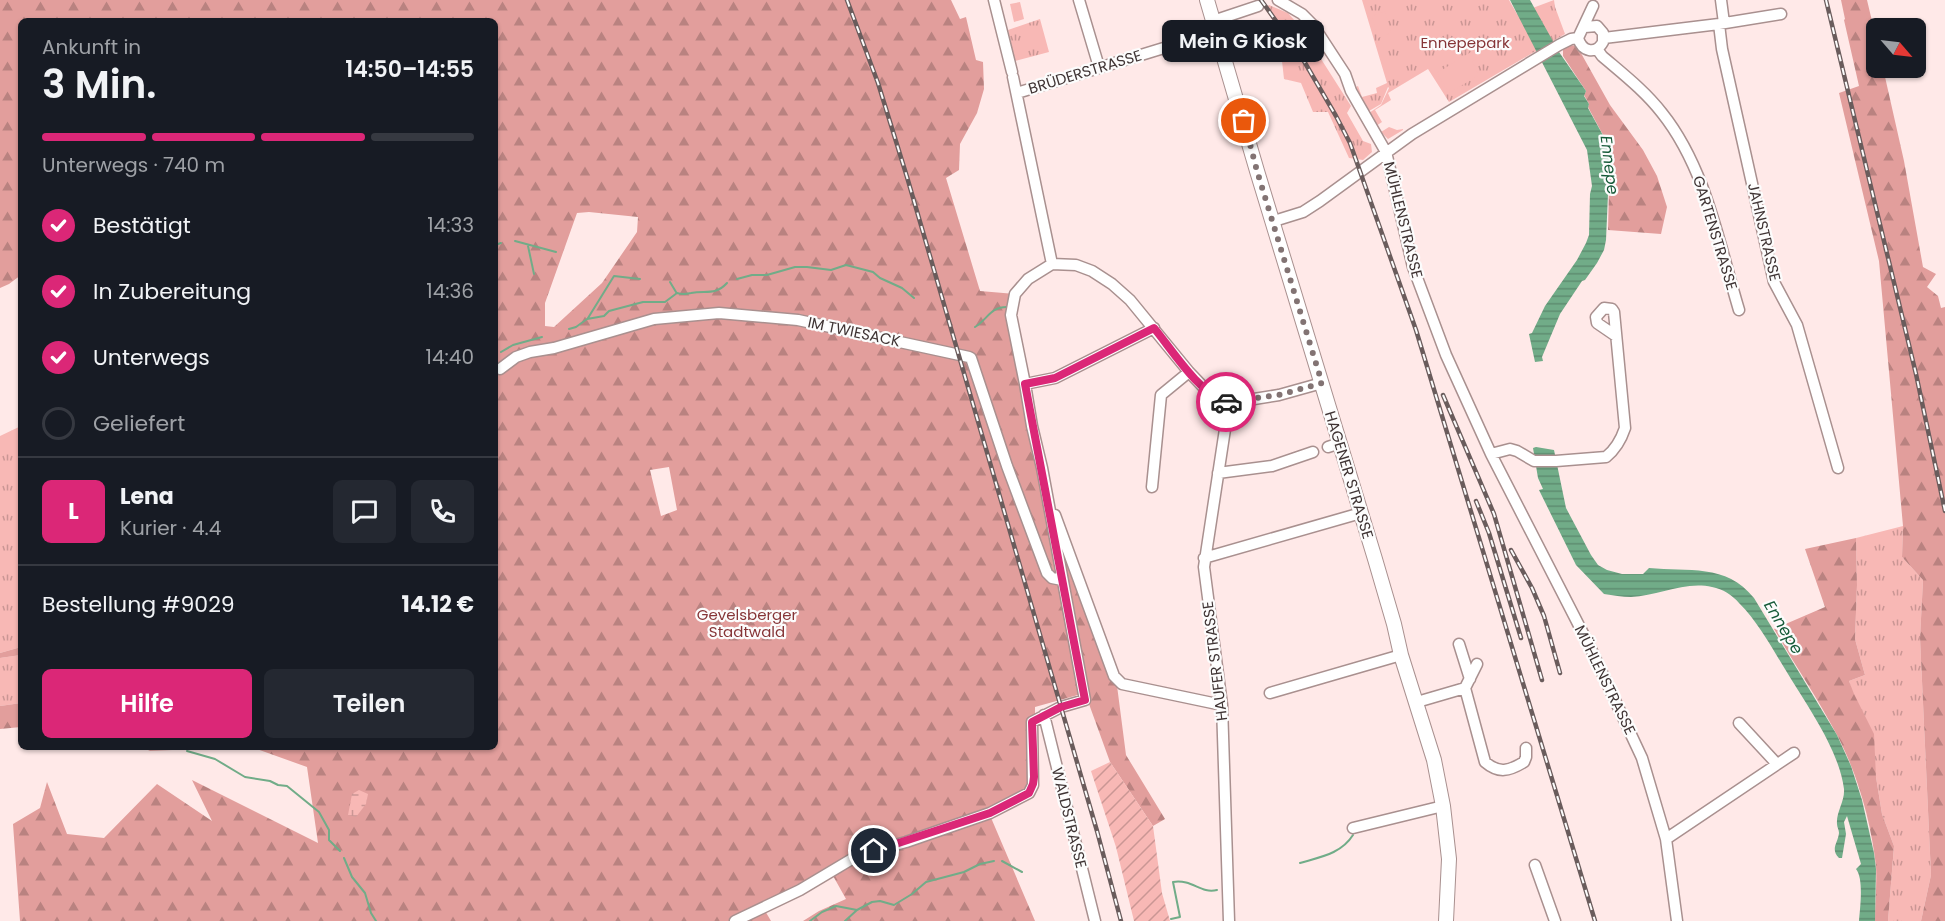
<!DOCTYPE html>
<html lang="de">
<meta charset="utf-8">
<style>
:root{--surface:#171b24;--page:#242831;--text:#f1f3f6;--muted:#9ea1a6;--line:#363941;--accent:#db2777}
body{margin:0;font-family:Poppins,sans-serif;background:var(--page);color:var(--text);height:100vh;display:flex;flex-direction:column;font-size:22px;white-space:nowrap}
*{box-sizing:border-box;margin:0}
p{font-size:20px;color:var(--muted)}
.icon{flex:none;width:33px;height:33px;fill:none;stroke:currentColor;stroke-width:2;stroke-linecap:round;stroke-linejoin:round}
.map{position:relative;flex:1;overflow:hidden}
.side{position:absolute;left:18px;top:18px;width:480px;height:732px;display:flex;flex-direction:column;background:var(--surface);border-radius:9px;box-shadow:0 2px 4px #0004}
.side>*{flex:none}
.needle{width:39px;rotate:118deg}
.controls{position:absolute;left:1866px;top:18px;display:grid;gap:12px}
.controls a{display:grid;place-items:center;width:60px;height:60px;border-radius:9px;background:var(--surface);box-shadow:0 2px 4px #0004;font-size:30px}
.pin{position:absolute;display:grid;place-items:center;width:51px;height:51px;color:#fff;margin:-26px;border:3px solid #fff;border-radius:50%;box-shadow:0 2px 6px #0007}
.courier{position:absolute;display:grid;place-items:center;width:60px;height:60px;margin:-30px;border:4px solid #db2777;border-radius:50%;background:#fff;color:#222;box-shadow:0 2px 8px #0007}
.bubble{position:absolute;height:42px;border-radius:9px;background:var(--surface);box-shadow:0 2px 4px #0004;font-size:20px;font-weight:600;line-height:42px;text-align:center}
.summary em{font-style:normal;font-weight:600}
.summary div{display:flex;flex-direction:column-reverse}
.summary{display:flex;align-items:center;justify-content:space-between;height:102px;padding:0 24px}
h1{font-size:39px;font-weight:600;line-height:45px}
.bar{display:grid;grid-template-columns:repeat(4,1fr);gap:9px 6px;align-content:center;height:72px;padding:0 24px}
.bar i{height:8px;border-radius:4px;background:var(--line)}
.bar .on{background:var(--accent)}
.bar p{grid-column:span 4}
.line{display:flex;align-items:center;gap:15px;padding:0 24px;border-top:2px solid var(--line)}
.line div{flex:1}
.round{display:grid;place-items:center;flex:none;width:63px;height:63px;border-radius:9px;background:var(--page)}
ol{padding:0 24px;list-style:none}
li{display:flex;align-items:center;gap:18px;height:66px}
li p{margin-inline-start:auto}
li .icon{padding:6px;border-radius:50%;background:var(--accent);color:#fff;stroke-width:4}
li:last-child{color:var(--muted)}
li i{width:33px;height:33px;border:3px solid var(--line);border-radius:50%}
.cta{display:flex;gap:12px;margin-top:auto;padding:12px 24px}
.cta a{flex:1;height:69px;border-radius:9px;background:var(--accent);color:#fff;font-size:24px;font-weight:600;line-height:69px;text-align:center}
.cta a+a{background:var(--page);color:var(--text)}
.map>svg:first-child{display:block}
.grass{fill:url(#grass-tufts)}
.forest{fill:url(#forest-firs);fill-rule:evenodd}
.wetland{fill:url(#wetland-marsh)}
.garden{fill:url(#garden-furrows)}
.pitch{fill:#f8b8b5}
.water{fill:url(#water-rules)}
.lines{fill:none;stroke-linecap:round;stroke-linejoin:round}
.stream{stroke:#71ac88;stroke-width:2}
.minor-casing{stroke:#a9908f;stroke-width:13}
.major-casing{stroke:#a9908f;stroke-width:16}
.minor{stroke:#fff;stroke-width:10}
.major{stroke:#fff;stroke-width:14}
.rail-casing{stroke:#6a5c5c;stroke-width:4.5}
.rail{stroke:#fcfcfc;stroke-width:2;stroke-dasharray:7;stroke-linecap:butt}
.done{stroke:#827373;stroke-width:6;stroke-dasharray:0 10.8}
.route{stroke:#db2777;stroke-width:8}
.labels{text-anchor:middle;stroke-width:4.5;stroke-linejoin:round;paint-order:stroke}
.park-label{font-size:15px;fill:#863537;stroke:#fcfcfc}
.street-label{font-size:15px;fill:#3f3434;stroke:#fcfcfc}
.water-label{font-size:16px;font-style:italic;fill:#155a38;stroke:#fcfcfc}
</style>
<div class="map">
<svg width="1945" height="921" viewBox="0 0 1945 921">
<defs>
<pattern id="grass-tufts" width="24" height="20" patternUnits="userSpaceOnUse" patternTransform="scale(1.5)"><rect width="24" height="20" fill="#f8b8b5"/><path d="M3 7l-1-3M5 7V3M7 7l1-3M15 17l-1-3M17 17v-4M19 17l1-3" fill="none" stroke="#ca9694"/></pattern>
<pattern id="forest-firs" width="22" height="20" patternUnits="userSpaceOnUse" patternTransform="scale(1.5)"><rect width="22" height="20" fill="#e29e9c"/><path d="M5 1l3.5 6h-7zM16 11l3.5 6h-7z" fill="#b98280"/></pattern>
<pattern id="wetland-marsh" width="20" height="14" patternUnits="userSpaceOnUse" patternTransform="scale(1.5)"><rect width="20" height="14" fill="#f8b8b5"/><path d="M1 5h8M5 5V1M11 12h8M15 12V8" fill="none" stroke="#ca9694"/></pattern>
<pattern id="garden-furrows" width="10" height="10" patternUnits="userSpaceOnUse" patternTransform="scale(1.5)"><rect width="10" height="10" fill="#f8b8b5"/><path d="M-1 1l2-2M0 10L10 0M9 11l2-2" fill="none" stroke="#ca9694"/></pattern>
<pattern id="water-rules" width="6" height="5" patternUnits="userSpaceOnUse" patternTransform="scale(1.5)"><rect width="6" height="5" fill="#71ac88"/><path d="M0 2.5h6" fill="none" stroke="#5e8d70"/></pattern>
</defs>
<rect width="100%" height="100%" fill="#ffe9e8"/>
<path class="grass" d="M 1362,0 L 1509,0 L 1517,14 L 1554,0 L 1555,7 L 1565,34 L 1449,102 L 1428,69 L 1388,93 L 1391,100 L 1375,110 L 1382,122 L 1376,126 L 1369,113 L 1381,105 L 1389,88 L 1388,87 L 1381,104 L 1369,111 L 1356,87 L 1358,86 L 1362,97 L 1377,93 L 1376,88 L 1387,83 Z
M 1269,5 L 1288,13 L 1302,29 L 1351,106 L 1347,113 L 1363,141 L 1371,144 L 1372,152 L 1363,160 L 1349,158 L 1328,112 L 1313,112 L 1301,83 L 1284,79 L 1281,52 L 1291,47 L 1265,9 Z
M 1040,19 L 1049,52 L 1015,61 L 1008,30 Z
M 1389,127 L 1397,130 L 1403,129 L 1403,130 L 1388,139 L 1381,132 Z
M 21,426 L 21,647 L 0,653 L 0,436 Z
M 1903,526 L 1902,557 L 1923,580 L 1920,638 L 1931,875 L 1921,921 L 1888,921 L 1894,846 L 1882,814 L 1876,777 L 1849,681 L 1865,675 L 1855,639 L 1857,585 L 1856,538 Z
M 21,655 L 21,703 L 0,706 L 0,658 Z"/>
<path class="forest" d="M 0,0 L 951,0 L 960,19 L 966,17 L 976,60 L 983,62 L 984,89 L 977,113 L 960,144 L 959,170 L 946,178 L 980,291 L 1015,294 L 1011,305 L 1045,486 L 1116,678 L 1126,755 L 1165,819 L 1153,826 L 1110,762 L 1085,693 L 1035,707 L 1035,784 L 989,813 L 1035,921 L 803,921 L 819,911 L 846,899 L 832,874 L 764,909 L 771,921 L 20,921 L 13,824 L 40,808 L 47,782 L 67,834 L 104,838 L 157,784 L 212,821 L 192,780 L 318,843 L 307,767 L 251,747 L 495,747 L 495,21 L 21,21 L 21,275 L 9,284 L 0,288 ZM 589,212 L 638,217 L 637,232 L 602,283 L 554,327 L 545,326 L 545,303 L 577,213 ZM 669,467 L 677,510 L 661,516 L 650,470 Z
M 1841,0 L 1867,0 L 1876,38 L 1876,68 L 1883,68 L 1904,161 L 1923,267 L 1936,274 L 1927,287 L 1938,296 L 1941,308 L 1945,307 L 1945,921 L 1921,921 L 1931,875 L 1920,638 L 1923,580 L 1902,557 L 1903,526 L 1879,261 L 1839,93 L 1859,86 L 1844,20 L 1845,19 Z
M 1570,45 L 1577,46 L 1610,105 L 1643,150 L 1657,176 L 1667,207 L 1661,234 L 1608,230 L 1610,148 L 1588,107 L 1589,104 L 1584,95 L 1586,91 L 1563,56 L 1563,50 Z
M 1856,538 L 1857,585 L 1855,639 L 1865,675 L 1849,681 L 1854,694 L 1874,734 L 1876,777 L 1882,814 L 1894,846 L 1888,921 L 1875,921 C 1875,903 1877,884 1876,866 C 1871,822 1858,775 1837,735 C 1818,699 1795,665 1774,629 L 1825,607 L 1805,549 Z
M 21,647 L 21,655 L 0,658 L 0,653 Z
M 21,703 L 21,727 L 0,729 L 0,706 Z
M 156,747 L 245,747 L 148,751 Z"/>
<path class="wetland" d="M 359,790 L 368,794 L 366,804 L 356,817 L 348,815 L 352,794 Z"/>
<path class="garden" d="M 1110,762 L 1153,826 L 1162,893 L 1170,921 L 1134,921 L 1116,847 L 1091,771 Z"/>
<path class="pitch" d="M 1020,2 L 1024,19 L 1014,22 L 1010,4 Z
M 1385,11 L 1391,33 L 1378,38 L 1372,16 Z
M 1479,47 L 1483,54 L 1472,62 L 1479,75 L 1449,93 L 1437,73 Z"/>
<path class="water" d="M 1510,0 L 1530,0 L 1559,52 L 1586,91 L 1584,96 L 1589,104 L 1588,108 L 1610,148 L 1606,240 L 1604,250 L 1597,263 L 1585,280 L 1582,281 L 1560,314 L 1542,357 L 1543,361 L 1535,362 L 1529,334 L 1532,333 L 1545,306 L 1577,260 L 1586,243 L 1589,235 L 1590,194 L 1592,186 L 1587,150 Z
M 1536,447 L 1554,450 L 1566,508 L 1591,555 L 1598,565 L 1607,570 L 1622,574 L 1643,574 L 1649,568 C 1688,572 1726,563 1754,598 L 1837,735 L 1851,766 L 1862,800 L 1874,853 L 1876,869 L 1875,921 L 1859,921 C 1860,908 1864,879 1856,869 L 1861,864 L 1847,816 L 1844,822 L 1846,834 L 1842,858 L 1839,858 C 1830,849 1838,843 1839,833 C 1839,830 1837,827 1837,824 C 1836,812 1845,801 1844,789 C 1839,750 1808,707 1788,674 C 1773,650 1759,623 1739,603 C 1732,595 1723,589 1712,587 C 1684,581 1658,596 1631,597 C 1622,597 1613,595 1604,594 L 1576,565 L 1539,490 L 1543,489 L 1538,478 L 1533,448 Z"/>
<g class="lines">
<path class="stream" d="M 515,241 L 556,252
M 495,245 L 501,243
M 528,246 L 534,274
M 737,279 L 752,275 L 767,275 L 795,267 L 807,267 L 831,270 L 846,265 L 873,272 L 880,278 L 902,288 L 914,298
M 670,282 L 676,292
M 588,318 L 614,276 L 640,279
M 975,327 C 988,319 990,307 1007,307
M 569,329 L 576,327 L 587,319 L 604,316 L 609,311 L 643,302 L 665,302 L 677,293 C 683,295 685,294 691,293 C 706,290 715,296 727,283
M 501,352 L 513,345 L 542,337
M 187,751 L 215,759 L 245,777 L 270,781 L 278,785 L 287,786 L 319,812 L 329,830 L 329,840 L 340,851
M 344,858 L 352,877 L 365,893 L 371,913 L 376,921
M 1002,861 L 1022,872
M 1300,863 C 1320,857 1341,854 1353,835
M 1171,919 L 1180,917 L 1173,882 C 1193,879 1200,894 1217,890
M 810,921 L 822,912 L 836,906 L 857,910 L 872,902 L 880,901 L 894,905 L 912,894 L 926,882 L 964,872 L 980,864 L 994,861
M 845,921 L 857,910"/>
<defs>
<path id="minor" d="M 994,0 L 1012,72
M 1079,0 L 1099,67
M 1278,0 L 1302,14 L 1313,25 L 1345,74 L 1351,91 L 1386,152 L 1413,267 L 1446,355 L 1491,454 L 1590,647 L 1642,758 L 1666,839 L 1677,921
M 1721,0 L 1724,23
M 1213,21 L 1258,6
M 1719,24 L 1722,49 L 1774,282 L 1797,325 L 1838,468
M 1585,27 L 1597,26 L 1603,33 L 1603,42 C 1596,55 1582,52 1578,38 L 1593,6
M 1604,38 L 1719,24 L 1781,14
M 1597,49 L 1602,56 C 1623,74 1645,91 1662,113 C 1706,168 1719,244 1739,310
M 1013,77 L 1052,264
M 1017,93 L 1216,32
M 1274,221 L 1303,212 L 1320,201 L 1412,134 L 1559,45 L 1571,39 L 1578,38
M 500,369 L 516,357 L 530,352 L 554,348 L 654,319 L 719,313 L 798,320 L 969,357 L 971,358 L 1007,466 L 1047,573 L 1052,578 L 1062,580
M 1025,384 L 1055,378 L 1154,328
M 1229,403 L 1204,567 L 1222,705 L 1229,921
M 1328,447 L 1340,443
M 1491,454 L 1510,449 L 1517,451 L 1534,461 L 1556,461 L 1606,457 C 1616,449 1621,440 1625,428 L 1614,312 L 1612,309 L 1604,308 L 1596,317 L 1597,323 L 1616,336
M 1218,473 L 1272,466 L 1313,452
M 1152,487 L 1161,395 L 1189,372
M 1055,515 L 1114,676 L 1122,684 L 1222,705
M 1204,558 L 1361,513
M 1459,644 L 1470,679
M 1477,664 L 1465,688 L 1485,762 C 1499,774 1509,771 1524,762 L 1526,757 L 1526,748
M 1270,693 L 1401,655
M 1417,702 L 1465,688
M 1044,715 L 1095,921
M 1739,723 L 1777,764
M 1353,828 L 1443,806
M 1666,839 L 1794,753
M 1535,865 L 1555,921
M 735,921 L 800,890 L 857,856 L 906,842 L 990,813 L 1029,793 L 1033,785 L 1032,722 L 1061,707 L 1085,700 L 1042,468 L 1032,426 L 1025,384 L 1011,315 L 1015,294 L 1028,279 L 1052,264 L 1076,265 L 1092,271 L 1112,284 L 1130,300 L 1189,372 L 1210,394 L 1218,399 L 1229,403 L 1279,395 L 1322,383"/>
<path id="major" d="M 1207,0 L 1257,171 L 1375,559 L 1394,624 L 1401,655 L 1434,760 L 1443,806 L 1449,859 L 1446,921"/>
</defs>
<use href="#minor" class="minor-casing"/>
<use href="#major" class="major-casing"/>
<use href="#minor" class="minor"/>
<use href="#major" class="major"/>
<defs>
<path id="rail" d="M 847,0 L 878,83 L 907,177 L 1097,831 L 1121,921
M 1261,0 L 1301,56 L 1336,116 L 1350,143 L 1416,330 L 1595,921
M 1826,0 L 1916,374 L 1945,511
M 1443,395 L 1494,514 L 1542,680
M 1476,501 L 1489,533 L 1521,638
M 1511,550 L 1532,588 L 1544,616 L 1560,673"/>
</defs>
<use href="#rail" class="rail-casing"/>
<use href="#rail" class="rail"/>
</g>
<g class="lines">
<path class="done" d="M 1226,402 L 1279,395 L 1322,383 L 1257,171 L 1244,121"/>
<path class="route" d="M 874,851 L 990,813 L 1029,793 L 1033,784 L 1034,777 L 1032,722 L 1061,707 L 1085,700 L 1025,384 L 1055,378 L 1154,328 C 1173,351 1198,392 1226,402"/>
</g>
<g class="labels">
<g class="park-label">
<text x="1465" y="48">Ennepepark</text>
<text x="747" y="620">Gevelsberger<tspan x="747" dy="17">Stadtwald</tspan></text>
</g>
<g class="street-label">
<text transform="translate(1085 72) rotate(-17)" y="5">BRÜDERSTRASSE</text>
<text transform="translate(1403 220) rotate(76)" y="5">MÜHLENSTRASSE</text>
<text transform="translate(1764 232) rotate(77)" y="5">JAHNSTRASSE</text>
<text transform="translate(1715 233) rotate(73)" y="5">GARTENSTRASSE</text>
<text transform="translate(854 332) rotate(12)" y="5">IM TWIESACK</text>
<text transform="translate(1349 475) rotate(73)" y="5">HAGENER STRASSE</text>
<text transform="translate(1215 661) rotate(-97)" y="5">HAUFER STRASSE</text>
<text transform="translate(1605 680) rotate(64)" y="5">MÜHLENSTRASSE</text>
<text transform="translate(1069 818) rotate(76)" y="5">WALDSTRASSE</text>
</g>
<g class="water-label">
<text transform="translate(1610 165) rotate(83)" y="6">Ennepe</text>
<text transform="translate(1784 627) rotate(59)" y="6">Ennepe</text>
</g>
</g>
</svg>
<div class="controls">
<a><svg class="needle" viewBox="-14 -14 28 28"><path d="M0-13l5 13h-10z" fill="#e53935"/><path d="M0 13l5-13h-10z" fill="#9ea1a6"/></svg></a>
</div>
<div class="pin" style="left:1244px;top:121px;background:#ea580c"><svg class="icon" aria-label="bag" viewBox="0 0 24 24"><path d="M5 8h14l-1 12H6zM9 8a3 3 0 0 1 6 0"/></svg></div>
<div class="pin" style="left:874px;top:851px;background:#1f2937"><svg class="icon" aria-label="home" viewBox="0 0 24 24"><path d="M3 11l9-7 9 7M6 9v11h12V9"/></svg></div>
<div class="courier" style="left:1226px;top:402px"><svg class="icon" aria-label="car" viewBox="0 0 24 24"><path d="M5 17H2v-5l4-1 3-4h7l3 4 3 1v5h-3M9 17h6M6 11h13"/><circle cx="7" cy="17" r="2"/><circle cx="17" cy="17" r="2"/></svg></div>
<div class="bubble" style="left:1162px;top:20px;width:162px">Mein G Kiosk</div>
<section class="side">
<div class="summary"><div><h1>3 Min.</h1><p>Ankunft in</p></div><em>14:50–14:55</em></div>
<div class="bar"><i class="on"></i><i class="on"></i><i class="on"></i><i></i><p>Unterwegs · 740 m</p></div>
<ol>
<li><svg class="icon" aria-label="check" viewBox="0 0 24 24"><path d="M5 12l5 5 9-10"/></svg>Bestätigt<p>14:33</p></li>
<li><svg class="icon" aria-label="check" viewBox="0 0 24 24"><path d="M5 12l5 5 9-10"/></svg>In Zubereitung<p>14:36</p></li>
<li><svg class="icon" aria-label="check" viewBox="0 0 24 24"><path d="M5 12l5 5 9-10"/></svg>Unterwegs<p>14:40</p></li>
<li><i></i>Geliefert</li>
</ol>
<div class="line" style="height:108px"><b class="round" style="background:var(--accent);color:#fff">L</b><div><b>Lena</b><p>Kurier · 4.4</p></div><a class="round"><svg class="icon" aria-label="chat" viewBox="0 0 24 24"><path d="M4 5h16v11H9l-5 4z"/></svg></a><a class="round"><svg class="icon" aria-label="phone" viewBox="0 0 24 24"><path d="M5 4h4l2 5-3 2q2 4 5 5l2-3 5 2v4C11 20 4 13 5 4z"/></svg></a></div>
<div class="line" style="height:78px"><div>Bestellung #9029</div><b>14.12 €</b></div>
<div class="cta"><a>Hilfe</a><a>Teilen</a></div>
</section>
</div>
